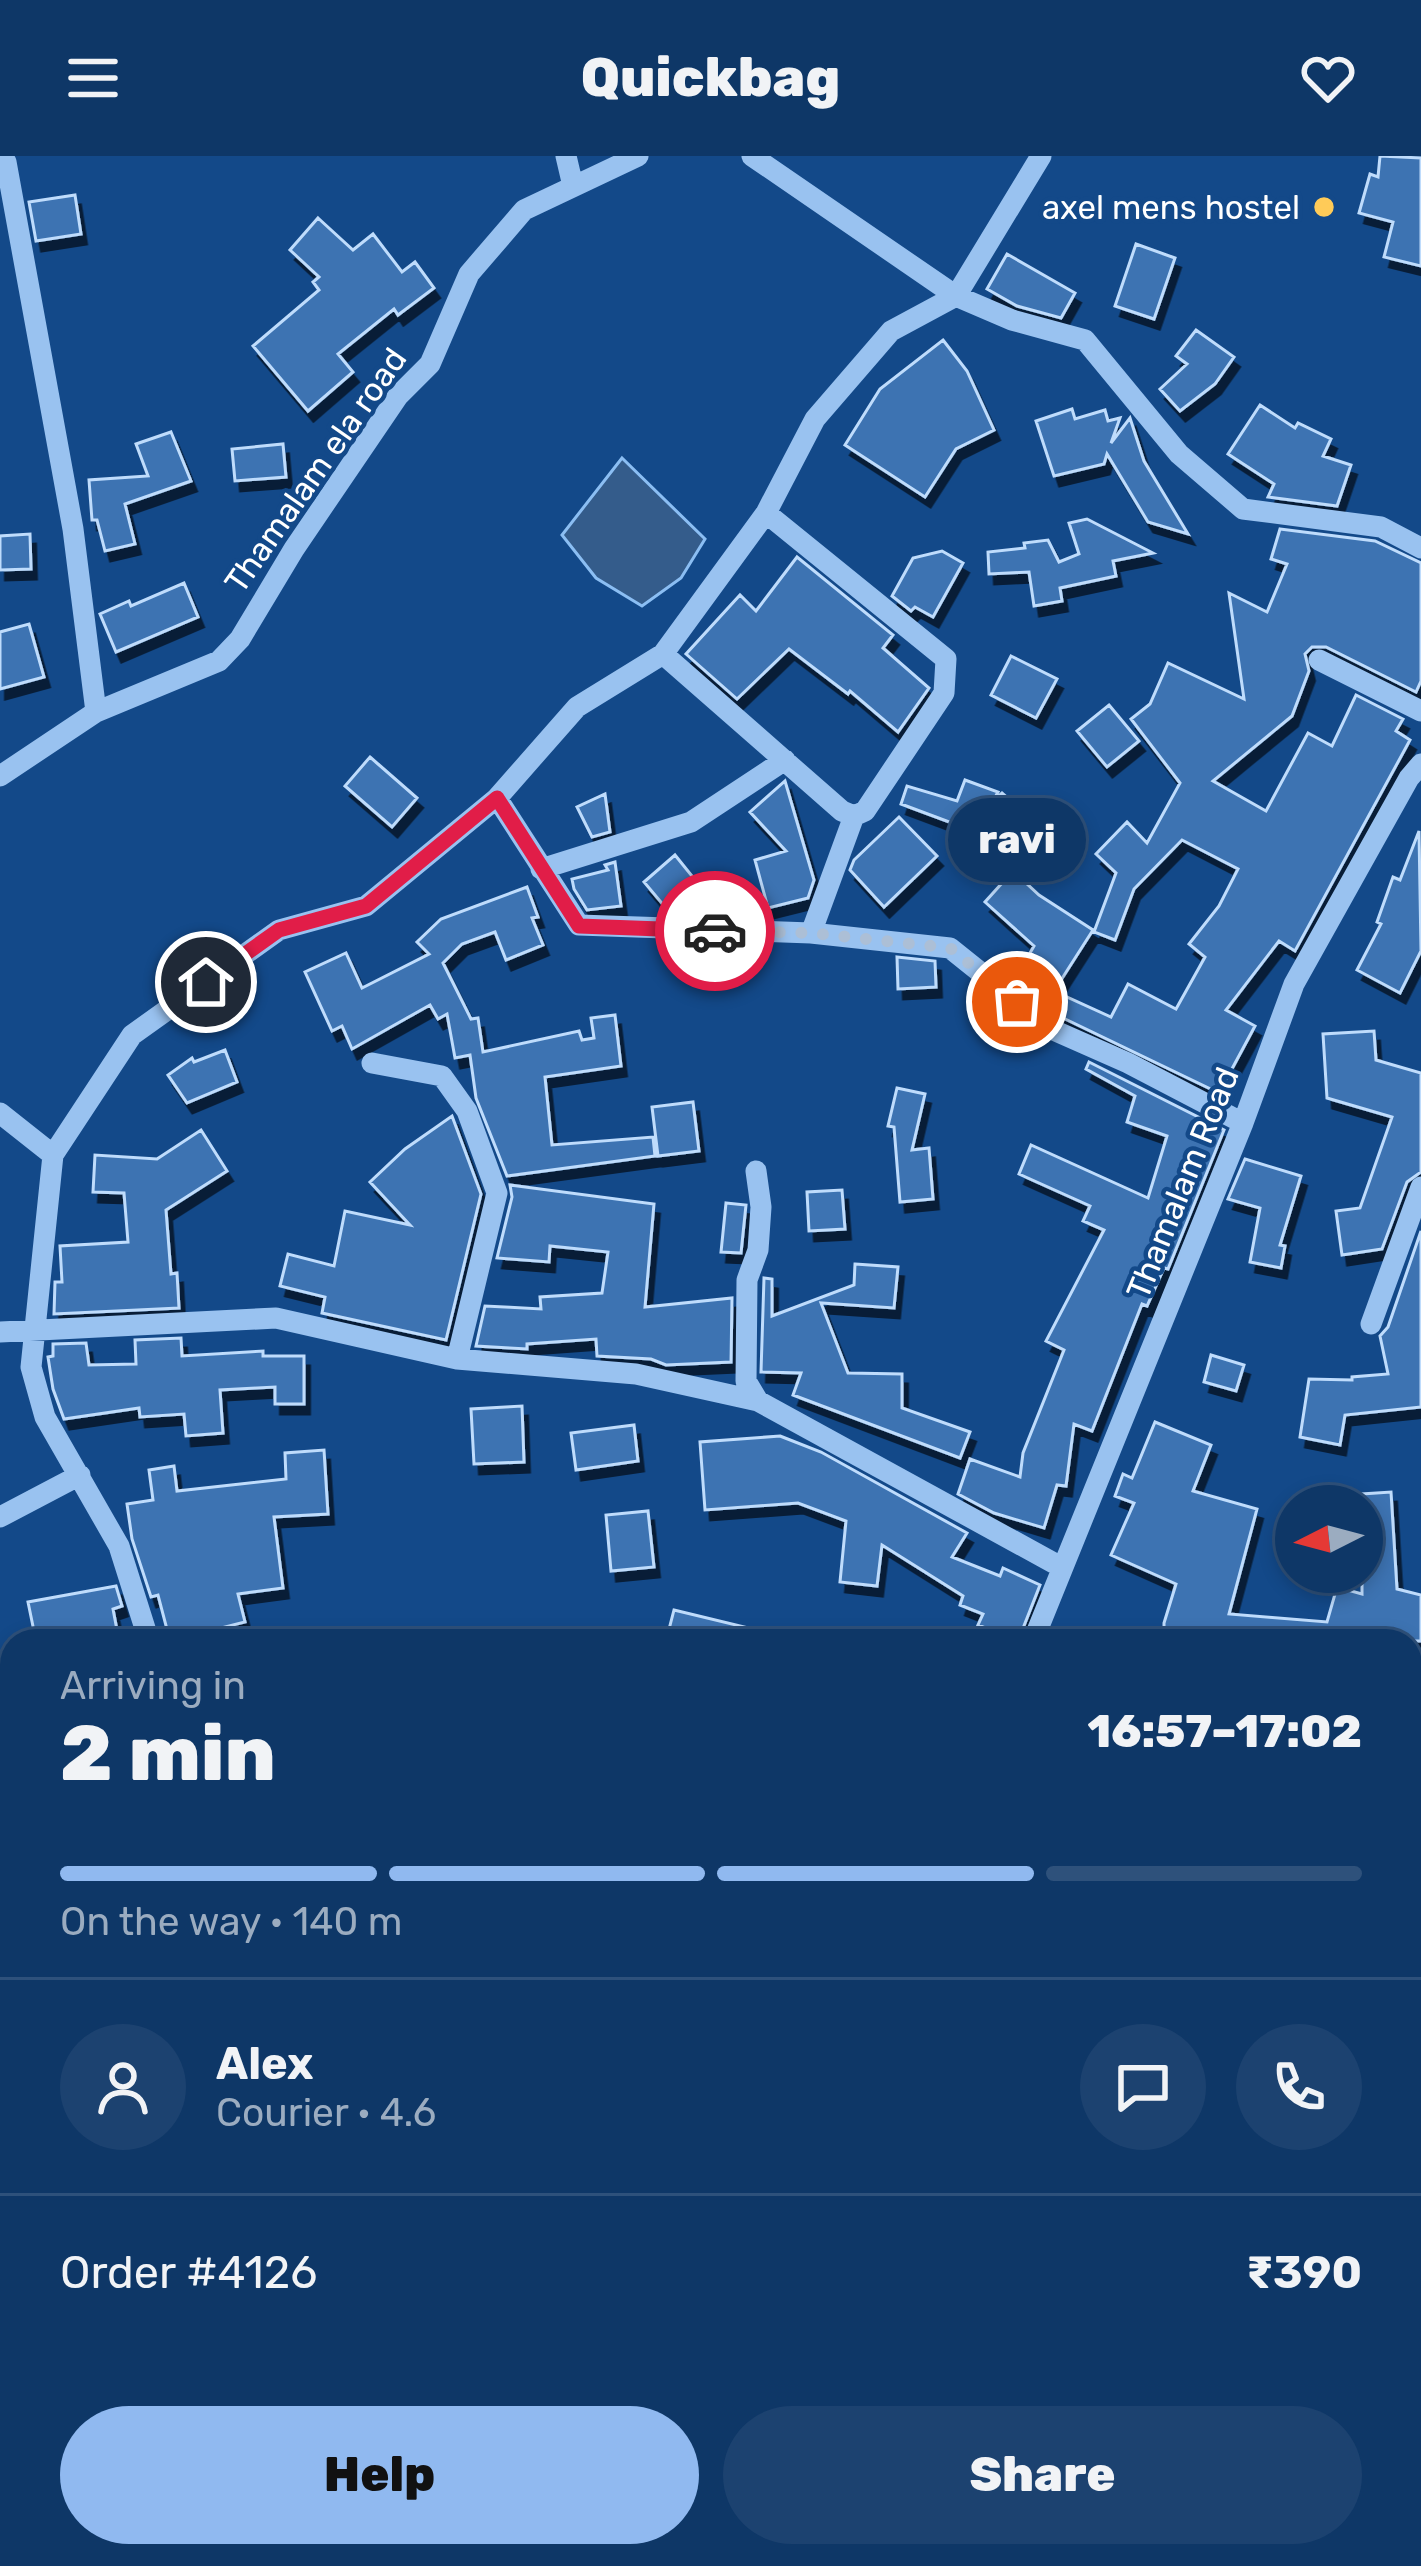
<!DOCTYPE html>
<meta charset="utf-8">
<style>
:root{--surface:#0e3767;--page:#1c4270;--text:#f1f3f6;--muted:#9bacc0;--line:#2e517b;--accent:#90b9f0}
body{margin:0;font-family:Rubik,sans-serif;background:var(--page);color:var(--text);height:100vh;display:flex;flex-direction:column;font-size:45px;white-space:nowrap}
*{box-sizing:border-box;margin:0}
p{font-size:39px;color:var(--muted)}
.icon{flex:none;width:66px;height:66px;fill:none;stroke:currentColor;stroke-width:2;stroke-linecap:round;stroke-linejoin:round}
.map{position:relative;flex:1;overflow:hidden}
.side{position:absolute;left:0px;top:1473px;width:1422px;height:939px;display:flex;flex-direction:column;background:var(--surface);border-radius:36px 36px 0 0;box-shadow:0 6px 18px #0003,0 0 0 3px var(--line)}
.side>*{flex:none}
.needle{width:78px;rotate:264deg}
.controls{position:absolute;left:1275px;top:1329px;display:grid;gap:24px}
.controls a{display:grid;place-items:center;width:108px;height:108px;border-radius:50%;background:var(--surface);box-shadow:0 6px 18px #0003,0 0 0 3px var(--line);font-size:60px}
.pin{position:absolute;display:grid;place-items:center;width:102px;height:102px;color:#fff;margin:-51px;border:6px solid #fff;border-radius:50%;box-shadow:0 3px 12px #0007}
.courier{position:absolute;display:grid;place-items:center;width:120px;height:120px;margin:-60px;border:9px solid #e11d48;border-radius:50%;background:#fff;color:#222;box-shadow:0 3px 15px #0007}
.bubble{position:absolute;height:84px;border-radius:42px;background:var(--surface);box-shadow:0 6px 18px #0003,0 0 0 3px var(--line);font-size:39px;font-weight:800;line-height:84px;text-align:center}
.head em{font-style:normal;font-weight:800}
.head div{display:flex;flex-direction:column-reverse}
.head{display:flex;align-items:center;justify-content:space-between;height:204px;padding:0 60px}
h1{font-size:78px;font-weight:800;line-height:90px}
.bar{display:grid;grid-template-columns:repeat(4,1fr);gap:18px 12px;align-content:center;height:144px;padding:0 60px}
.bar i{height:15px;border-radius:9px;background:var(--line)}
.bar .current{background:var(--accent)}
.bar p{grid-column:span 4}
.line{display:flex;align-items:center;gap:30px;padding:0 60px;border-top:3px solid var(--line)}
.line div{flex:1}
.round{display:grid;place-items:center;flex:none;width:126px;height:126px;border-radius:63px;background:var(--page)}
.primary-button{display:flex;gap:24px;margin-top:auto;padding:24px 60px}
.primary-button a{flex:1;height:138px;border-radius:72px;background:var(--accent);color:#111;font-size:48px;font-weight:800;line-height:138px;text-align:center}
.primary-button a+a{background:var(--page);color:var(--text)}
header{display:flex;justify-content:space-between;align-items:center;height:156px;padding:0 60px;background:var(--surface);font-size:54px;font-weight:800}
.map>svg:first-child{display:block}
.water{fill:#345c8b;stroke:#8bbef3;stroke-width:3}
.building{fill:#3c73b2;stroke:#bfdcfc;stroke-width:3;filter:url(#shadow)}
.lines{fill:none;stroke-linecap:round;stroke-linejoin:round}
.minor{stroke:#99c2f0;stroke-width:21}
.done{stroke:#acbfd6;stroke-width:12;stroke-dasharray:0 21.6}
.route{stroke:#e11d48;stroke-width:15}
.poi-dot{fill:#ffcb58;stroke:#134989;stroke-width:4.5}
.labels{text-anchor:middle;stroke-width:9;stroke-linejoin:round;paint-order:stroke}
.poi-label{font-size:33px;fill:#fff;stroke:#134989;text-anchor:end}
.street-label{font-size:33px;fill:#fff;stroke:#134989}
</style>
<header><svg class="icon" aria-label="menu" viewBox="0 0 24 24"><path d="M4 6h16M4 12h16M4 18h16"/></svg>Quickbag<svg class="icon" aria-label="heart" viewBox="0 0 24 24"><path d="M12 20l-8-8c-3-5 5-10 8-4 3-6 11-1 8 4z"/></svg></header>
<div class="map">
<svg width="1421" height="2410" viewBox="0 0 1421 2410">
<defs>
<filter id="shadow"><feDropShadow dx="5.5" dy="10" stdDeviation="0" flood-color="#0009"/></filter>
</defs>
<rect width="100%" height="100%" fill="#134989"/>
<path class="water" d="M 622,302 L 705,383 L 681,422 L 642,450 L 596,422 L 562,379 Z"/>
<path class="building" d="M 1380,0 L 1421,2 L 1421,110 L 1384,101 L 1393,66 L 1359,57 L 1370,18 L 1378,21 Z
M 75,39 L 81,78 L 36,85 L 29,46 Z
M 318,62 L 353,94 L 373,78 L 402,116 L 415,106 L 434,132 L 398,159 L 394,153 L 338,198 L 353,216 L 308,255 L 253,190 L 319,134 L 313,126 L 319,121 L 290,94 Z
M 1136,88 L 1175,102 L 1154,163 L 1115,150 Z
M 1007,98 L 1075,137 L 1061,162 L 1017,150 L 987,133 Z
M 1196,174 L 1234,201 L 1215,228 L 1180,255 L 1160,233 L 1187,208 L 1176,200 Z
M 943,184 L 967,215 L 994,274 L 956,293 L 925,341 L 845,289 L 880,233 Z
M 1260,249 L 1295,272 L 1298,267 L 1331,283 L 1323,300 L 1351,309 L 1337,350 L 1268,341 L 1274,328 L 1228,298 Z
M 1072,253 L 1075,263 L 1105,254 L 1108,265 L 1120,262 L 1111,287 L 1130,262 L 1144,305 L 1188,378 L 1148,366 L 1107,298 L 1104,308 L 1054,320 L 1036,265 Z
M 171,276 L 191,325 L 125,348 L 135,388 L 105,395 L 97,364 L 92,364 L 89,324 L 148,320 L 136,288 Z
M 283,288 L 286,321 L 235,325 L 232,293 Z
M 1087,363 L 1153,397 L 1113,405 L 1116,420 L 1060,432 L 1062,445 L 1034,450 L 1029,416 L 989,418 L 988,396 L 1025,392 L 1024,387 L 1048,384 L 1059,406 L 1079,398 L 1069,367 Z
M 1280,373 L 1375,385 L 1421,407 L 1421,525 L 1416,536 L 1326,491 L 1312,491 L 1305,498 L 1309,515 L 1292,560 L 1213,625 L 1266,655 L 1308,577 L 1332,590 L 1356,539 L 1403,563 L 1396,575 L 1410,584 L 1295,795 L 1279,785 L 1226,854 L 1255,870 L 1219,937 L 1059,860 L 998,811 L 1016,818 L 1033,799 L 1030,797 L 1034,790 L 985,746 L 1013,715 L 1039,739 L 1093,774 L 1054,835 L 1111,861 L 1128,828 L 1176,853 L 1205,801 L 1189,788 L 1219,750 L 1238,713 L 1182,684 L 1134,733 L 1115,784 L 1094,776 L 1116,717 L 1096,698 L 1127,666 L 1147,687 L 1180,627 L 1131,563 L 1150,548 L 1168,507 L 1244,543 L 1229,437 L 1267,456 L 1287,408 L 1271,403 Z
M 30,378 L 31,413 L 0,414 L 0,380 Z
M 942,395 L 963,407 L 933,461 L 915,451 L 911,455 L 892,440 L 913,402 Z
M 797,401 L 893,479 L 883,492 L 929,532 L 898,576 L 850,535 L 848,538 L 789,493 L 737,543 L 686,498 L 740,439 L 756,455 Z
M 184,427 L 198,461 L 116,496 L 100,458 L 129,445 L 131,450 Z
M 29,468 L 44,521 L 0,533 L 0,476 Z
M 1011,500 L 1057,523 L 1036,562 L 991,539 Z
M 1109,549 L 1139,585 L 1107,611 L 1077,575 Z
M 370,601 L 417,642 L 392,671 L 345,630 Z
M 965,624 L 998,636 L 993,645 L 1002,637 L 1044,674 L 1015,708 L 979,677 L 901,648 L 907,630 L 957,645 Z
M 785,625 L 814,724 L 808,742 L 768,752 L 755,704 L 786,695 L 750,656 Z
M 605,638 L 610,676 L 592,681 L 577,651 Z
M 899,661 L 937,700 L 884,751 L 850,714 L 854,704 Z
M 1419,675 L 1421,795 L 1400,837 L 1357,814 L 1381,768 L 1377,766 L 1393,721 L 1400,724 Z
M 675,699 L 696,725 L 665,751 L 644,726 Z
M 615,706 L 621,750 L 587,754 L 574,733 L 572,723 L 608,714 L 605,709 Z
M 527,731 L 538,761 L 532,762 L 543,789 L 506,804 L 495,776 L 462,788 L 443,807 L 471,863 L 478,862 L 483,896 L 579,875 L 582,884 L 594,882 L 591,862 L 615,859 L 621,910 L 545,921 L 552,989 L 653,981 L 655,1000 L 507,1020 L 476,942 L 470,899 L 455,902 L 447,858 L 438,863 L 430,849 L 352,893 L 342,870 L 332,875 L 305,816 L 346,797 L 362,832 L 429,798 L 417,786 L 441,763 Z
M 897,801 L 935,805 L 936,831 L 898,833 Z
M 1374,875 L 1376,904 L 1421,917 L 1421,1016 L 1407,1026 L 1382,1093 L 1342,1099 L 1336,1055 L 1360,1052 L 1392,961 L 1327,942 L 1323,878 Z
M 225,894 L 237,926 L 187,947 L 168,919 L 192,902 L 194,906 Z
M 1089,906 L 1224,974 L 1168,1113 L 1164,1112 L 1147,1150 L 1142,1148 L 1092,1275 L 1074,1268 L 1066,1330 L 1057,1329 L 1044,1372 L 994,1357 L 958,1338 L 970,1303 L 1020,1321 L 1023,1297 L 1064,1194 L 1046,1185 L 1104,1074 L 1083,1065 L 1090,1050 L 1019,1018 L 1031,989 L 1148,1042 L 1167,980 L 1127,966 L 1135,940 L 1086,913 Z
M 897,932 L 925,938 L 912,994 L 929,992 L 933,1043 L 900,1046 L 894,971 L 888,970 Z
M 693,946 L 699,995 L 658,1000 L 652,951 Z
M 452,960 L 481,1038 L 446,1184 L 322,1157 L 325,1141 L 280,1130 L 288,1098 L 334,1110 L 345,1055 L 410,1069 L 370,1026 L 405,993 Z
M 201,974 L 227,1015 L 166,1054 L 171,1118 L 177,1117 L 179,1152 L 54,1158 L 55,1126 L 62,1126 L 60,1090 L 128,1086 L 124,1037 L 93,1036 L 95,999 L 157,1003 Z
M 1245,1003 L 1301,1020 L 1280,1089 L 1285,1090 L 1281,1112 L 1250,1106 L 1260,1052 L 1228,1043 Z
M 510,1029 L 654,1048 L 645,1151 L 732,1142 L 731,1206 L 666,1209 L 651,1203 L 597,1200 L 596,1183 L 527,1188 L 527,1193 L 476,1190 L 485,1150 L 541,1153 L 540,1141 L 602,1137 L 608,1096 L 550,1090 L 549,1106 L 497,1102 L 512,1041 Z
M 842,1034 L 845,1073 L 809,1075 L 807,1036 Z
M 726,1047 L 746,1049 L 741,1097 L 721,1096 Z
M 1421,1075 L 1421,1251 L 1345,1259 L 1340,1289 L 1300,1281 L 1309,1223 L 1352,1224 L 1352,1221 L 1388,1218 L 1380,1180 L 1388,1171 Z
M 855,1108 L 898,1111 L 894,1152 L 821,1147 L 848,1217 L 902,1218 L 902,1252 L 970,1276 L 960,1302 L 793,1239 L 801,1217 L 761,1216 L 764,1122 L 772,1123 L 772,1160 L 854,1129 Z
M 181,1182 L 182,1200 L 263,1195 L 263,1200 L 304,1200 L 304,1248 L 275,1248 L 275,1231 L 220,1234 L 223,1277 L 186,1280 L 184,1258 L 140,1261 L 139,1252 L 64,1263 L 53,1233 L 48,1201 L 53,1200 L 53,1188 L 86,1187 L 89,1209 L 136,1208 L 135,1184 Z
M 1211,1199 L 1244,1209 L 1236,1235 L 1204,1226 Z
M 522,1250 L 524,1306 L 474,1308 L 471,1253 Z
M 1155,1266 L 1211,1289 L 1193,1335 L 1257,1353 L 1229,1458 L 1327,1466 L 1337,1431 L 1362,1438 L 1362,1338 L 1391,1336 L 1397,1433 L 1421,1439 L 1421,1485 L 1164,1485 L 1164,1467 L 1176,1428 L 1111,1399 L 1134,1347 L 1115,1340 L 1123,1318 L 1132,1322 Z
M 634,1269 L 638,1305 L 576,1314 L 571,1277 Z
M 780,1280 L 821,1296 L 967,1377 L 952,1401 L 1000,1420 L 1003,1412 L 1040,1429 L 1018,1485 L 978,1469 L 983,1458 L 960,1449 L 963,1440 L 882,1389 L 877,1430 L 840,1426 L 846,1365 L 798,1347 L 705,1354 L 700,1286 Z
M 324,1294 L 328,1358 L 274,1361 L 283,1432 L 238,1438 L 245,1466 L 170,1485 L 158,1439 L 151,1441 L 132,1383 L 127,1348 L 153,1344 L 149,1314 L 174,1310 L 177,1335 L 286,1323 L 285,1297 Z
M 648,1355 L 654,1411 L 611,1415 L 606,1359 Z
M 116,1430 L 122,1450 L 113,1453 L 117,1474 L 59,1485 L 36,1485 L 28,1446 Z
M 674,1454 L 765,1476 L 764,1485 L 666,1485 Z"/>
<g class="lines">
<path class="minor" d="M 566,0 L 573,30
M 752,0 L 956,140 L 1012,164 L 1085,184 L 1179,298 L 1243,353 L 1381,371 L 1421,392
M 6,6 L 73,373 L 96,556
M 663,498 L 842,655 L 854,660 L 865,655 L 944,537 L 946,503 L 766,357
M 1319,504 L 1421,555
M 0,620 L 96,556 L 219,505 L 240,483 L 294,393 L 398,240 L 430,208 L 469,118 L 524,54 L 638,0
M 497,642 L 579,769 L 811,777 L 950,792 L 1051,873 L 1128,907 L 1243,967
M 541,713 L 691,666 L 785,604
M 811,777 L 854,660
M 372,907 L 442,920 L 467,955 L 497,1037 L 457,1203
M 0,957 L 53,999
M 756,1015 L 761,1051 L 758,1094 L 747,1124 L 746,1225 L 758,1245
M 1371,1168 L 1421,1031
M 0,1176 L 276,1162 L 457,1203 L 636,1218 L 758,1245 L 1061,1411
M 0,1361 L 80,1319
M 149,1485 L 119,1390 L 45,1261 L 31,1211 L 53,999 L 132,879 L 279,774 L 366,750 L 497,642 L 577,551 L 663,498 L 766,357 L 815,263 L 891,175 L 956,140 L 1041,0
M 1033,1485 L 1243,967 L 1294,828 L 1409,622 L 1421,608
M 1410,1531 L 1421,1532
M 1410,1674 L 1421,1675
M 1410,1984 L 1421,1984
M 0,2069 L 12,2071
M 8,2348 L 12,2396
M 770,2410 L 771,2400
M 1033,2410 L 1034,2400
M 1244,2410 L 1245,2400"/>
</g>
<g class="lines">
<path class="done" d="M 715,775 L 811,777 L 950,792 L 1017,846"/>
<path class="route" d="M 206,826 L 279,774 L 366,750 L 497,642 L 579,770 L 715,775"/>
</g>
<circle class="poi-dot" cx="1324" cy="51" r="12"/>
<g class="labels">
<g class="poi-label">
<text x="1300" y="63">axel mens hostel</text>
</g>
<g class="street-label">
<text transform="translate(315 314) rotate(-55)" y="12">Thamalam ela road</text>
<text transform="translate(1182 1027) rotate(-68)" y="12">Thamalam Road</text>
</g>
</g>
</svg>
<div class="controls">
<a><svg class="needle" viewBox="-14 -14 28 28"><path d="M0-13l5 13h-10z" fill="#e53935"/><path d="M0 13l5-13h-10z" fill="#9bacc0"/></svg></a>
</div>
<div class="pin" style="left:1017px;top:846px;background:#ea580c"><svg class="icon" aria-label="bag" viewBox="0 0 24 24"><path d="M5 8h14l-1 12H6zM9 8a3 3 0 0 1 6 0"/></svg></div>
<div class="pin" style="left:206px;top:826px;background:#1f2937"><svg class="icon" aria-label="home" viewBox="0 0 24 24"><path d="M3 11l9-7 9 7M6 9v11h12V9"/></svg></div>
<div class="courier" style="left:715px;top:775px"><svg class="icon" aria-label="car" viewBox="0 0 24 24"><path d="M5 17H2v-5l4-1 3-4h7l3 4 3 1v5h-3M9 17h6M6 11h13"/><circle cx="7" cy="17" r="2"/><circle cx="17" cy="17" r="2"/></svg></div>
<div class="bubble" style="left:948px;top:642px;width:138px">ravi</div>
<section class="side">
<div class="head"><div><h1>2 min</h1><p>Arriving in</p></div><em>16:57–17:02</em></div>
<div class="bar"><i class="current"></i><i class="current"></i><i class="current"></i><i></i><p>On the way · 140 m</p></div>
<div class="line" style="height:216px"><a class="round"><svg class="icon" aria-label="person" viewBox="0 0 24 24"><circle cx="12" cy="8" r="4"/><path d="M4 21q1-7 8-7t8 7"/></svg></a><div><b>Alex</b><p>Courier · 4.6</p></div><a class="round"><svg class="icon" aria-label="chat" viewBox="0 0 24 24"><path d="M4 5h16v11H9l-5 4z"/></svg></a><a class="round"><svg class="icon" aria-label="phone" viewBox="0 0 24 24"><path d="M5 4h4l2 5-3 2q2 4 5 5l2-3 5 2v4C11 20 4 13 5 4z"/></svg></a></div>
<div class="line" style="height:156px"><div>Order #4126</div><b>₹390</b></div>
<div class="primary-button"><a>Help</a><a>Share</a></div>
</section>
</div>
